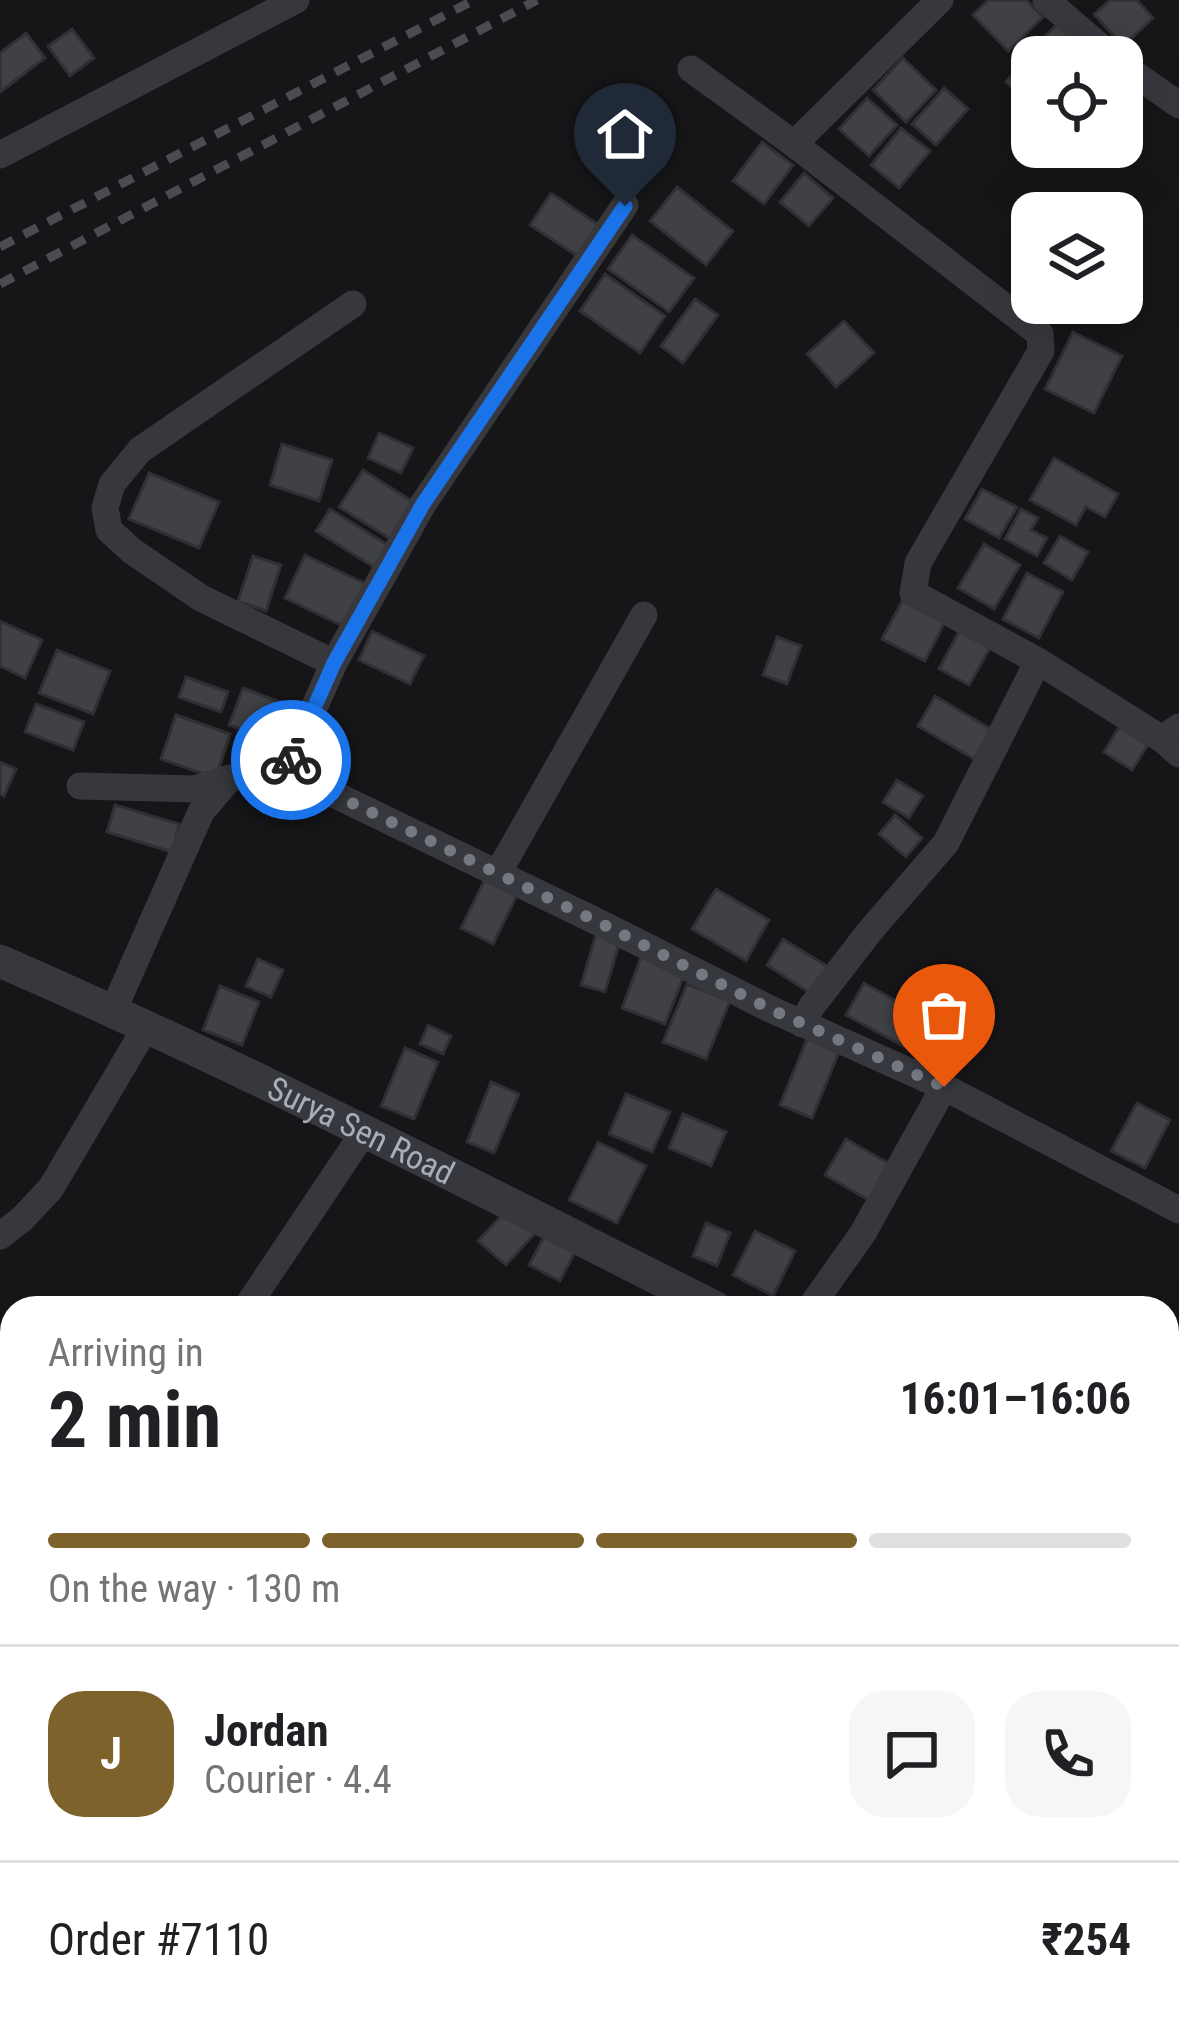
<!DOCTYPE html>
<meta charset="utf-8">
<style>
:root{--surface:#fff;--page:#f6f6f6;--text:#202124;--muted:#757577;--line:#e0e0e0;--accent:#7e622b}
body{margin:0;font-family:"Roboto Condensed",sans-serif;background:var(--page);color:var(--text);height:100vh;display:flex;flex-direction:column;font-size:45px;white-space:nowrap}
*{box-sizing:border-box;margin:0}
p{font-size:39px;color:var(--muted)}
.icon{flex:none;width:66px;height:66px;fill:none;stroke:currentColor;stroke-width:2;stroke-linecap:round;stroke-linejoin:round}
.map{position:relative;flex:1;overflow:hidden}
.panel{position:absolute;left:0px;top:1296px;width:1179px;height:747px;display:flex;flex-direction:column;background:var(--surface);border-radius:36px 36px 0 0;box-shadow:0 12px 48px #0002}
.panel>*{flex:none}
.tools{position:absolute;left:1011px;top:36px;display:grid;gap:24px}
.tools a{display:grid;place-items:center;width:132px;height:132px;border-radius:24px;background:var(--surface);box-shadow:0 12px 48px #0002;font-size:60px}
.pin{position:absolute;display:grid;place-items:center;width:102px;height:102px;color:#fff;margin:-123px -51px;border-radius:50% 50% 50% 0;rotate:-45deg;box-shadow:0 0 12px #0007}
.pin .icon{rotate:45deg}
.courier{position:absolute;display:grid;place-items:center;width:120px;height:120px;margin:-60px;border:9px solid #1a73e8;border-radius:50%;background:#fff;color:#222;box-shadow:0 3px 15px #0007}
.overview em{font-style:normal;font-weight:700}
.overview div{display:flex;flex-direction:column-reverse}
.overview{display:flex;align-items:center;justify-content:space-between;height:204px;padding:0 48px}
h1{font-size:78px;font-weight:700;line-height:90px}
.bar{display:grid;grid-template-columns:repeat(4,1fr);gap:18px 12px;align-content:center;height:144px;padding:0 48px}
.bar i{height:15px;border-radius:9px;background:var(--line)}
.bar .on{background:var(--accent)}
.bar p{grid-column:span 4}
.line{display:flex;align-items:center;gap:30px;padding:0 48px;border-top:3px solid var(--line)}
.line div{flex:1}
.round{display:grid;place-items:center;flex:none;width:126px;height:126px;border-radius:36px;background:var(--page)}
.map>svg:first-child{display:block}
.building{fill:#404145;stroke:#303034;stroke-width:3}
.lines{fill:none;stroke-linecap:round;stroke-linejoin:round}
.minor{stroke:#37383d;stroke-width:27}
.tertiary{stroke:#37383d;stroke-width:33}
.rail{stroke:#4a4c52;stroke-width:9;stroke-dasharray:15 12;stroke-linecap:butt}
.done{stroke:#757880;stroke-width:12;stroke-dasharray:0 21.6}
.route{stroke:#1a73e8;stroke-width:15}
.labels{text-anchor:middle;stroke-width:9;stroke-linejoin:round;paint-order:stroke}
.street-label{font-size:33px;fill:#a8adb8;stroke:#111113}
</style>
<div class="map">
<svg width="1179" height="2041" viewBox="0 0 1179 2041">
<rect width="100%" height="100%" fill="#161618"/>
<path class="building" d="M 988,0 L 1026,0 L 1043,17 L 1008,51 L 973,15 Z
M 1110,0 L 1137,0 L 1153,18 L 1123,46 L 1094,14 Z
M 1063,18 L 1088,42 L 1074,57 L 1042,57 L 1033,49 Z
M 72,29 L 94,58 L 70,76 L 48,46 Z
M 26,33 L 45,58 L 0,92 L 0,53 Z
M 903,58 L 936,90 L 906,122 L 873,90 Z
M 1028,58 L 1032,61 L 1032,105 L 1006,82 Z
M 944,88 L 968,109 L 936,145 L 912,124 Z
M 867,98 L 897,125 L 869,156 L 839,129 Z
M 901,128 L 930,151 L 899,188 L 871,165 Z
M 762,142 L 793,165 L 764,204 L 733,181 Z
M 804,173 L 833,198 L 809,226 L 780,202 Z
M 677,187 L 733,231 L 706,265 L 650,221 Z
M 551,193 L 600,226 L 579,257 L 530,225 Z
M 632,235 L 694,278 L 669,312 L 608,269 Z
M 605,274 L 665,316 L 640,353 L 580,311 Z
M 695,299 L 718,315 L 683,363 L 661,346 Z
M 844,321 L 874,353 L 836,387 L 807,354 Z
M 1073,332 L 1122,356 L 1094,413 L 1045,389 Z
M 379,433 L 413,448 L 401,473 L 368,458 Z
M 282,444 L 332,460 L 319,501 L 270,485 Z
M 1054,458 L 1118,494 L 1105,517 L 1086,507 L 1076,525 L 1030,500 Z
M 363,470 L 415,503 L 392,540 L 339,507 Z
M 149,473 L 219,502 L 199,548 L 129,519 Z
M 982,489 L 1017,507 L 999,538 L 965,519 Z
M 330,509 L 391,547 L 377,569 L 316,531 Z
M 1021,509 L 1038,518 L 1031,530 L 1047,538 L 1037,556 L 1005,539 Z
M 1060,536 L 1088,552 L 1072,580 L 1044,563 Z
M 984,544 L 1020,565 L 994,609 L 958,588 Z
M 305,555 L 368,585 L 347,628 L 285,598 Z
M 253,556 L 281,565 L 266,611 L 238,601 Z
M 1027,573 L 1063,592 L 1039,638 L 1003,619 Z
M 907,592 L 949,614 L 925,661 L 882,639 Z
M 0,621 L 42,640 L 25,678 L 0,666 Z
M 963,624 L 994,641 L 969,685 L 939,669 Z
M 372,631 L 424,656 L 410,684 L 359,660 Z
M 777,637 L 801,646 L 787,684 L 763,675 Z
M 57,650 L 110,671 L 93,714 L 39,693 Z
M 186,677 L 228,692 L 221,712 L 179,697 Z
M 243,688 L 299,709 L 285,745 L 229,725 Z
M 935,696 L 991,729 L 974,759 L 918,726 Z
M 36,704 L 84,722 L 73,750 L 25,732 Z
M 176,715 L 230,734 L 216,778 L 161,759 Z
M 1119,727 L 1148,745 L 1132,770 L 1104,752 Z
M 0,762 L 16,769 L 4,796 L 0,794 Z
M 897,780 L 923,796 L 909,818 L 883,802 Z
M 115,805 L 179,824 L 172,852 L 107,832 Z
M 895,815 L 922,838 L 906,857 L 879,834 Z
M 488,873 L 520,889 L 493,944 L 461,928 Z
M 716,889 L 769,920 L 746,961 L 692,929 Z
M 596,934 L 620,941 L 605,992 L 581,985 Z
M 783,939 L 830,968 L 813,995 L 767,965 Z
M 641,957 L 685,973 L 665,1024 L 622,1008 Z
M 258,959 L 283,970 L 271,997 L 246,986 Z
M 864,983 L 920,1014 L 903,1046 L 846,1015 Z
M 687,984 L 730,1001 L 706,1059 L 663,1042 Z
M 220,986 L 259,1002 L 242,1045 L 203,1030 Z
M 428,1025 L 451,1036 L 443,1054 L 420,1044 Z
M 807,1039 L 839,1052 L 812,1118 L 780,1105 Z
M 405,1048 L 438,1062 L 414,1119 L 381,1106 Z
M 491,1082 L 519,1094 L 494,1153 L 467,1142 Z
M 626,1094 L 670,1112 L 652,1152 L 609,1134 Z
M 1137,1103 L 1170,1120 L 1145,1168 L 1111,1151 Z
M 683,1114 L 726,1132 L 711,1166 L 669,1148 Z
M 846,1139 L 895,1167 L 874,1203 L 825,1175 Z
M 598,1142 L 646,1166 L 617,1223 L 569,1200 Z
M 510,1206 L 538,1230 L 506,1265 L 478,1241 Z
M 706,1223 L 730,1233 L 717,1266 L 693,1256 Z
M 547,1231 L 577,1248 L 560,1281 L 529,1265 Z
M 755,1231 L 795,1251 L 773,1296 L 733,1275 Z
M 0,1530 L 12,1539 L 12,1590 L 0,1580 Z
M 1169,1575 L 1179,1580 L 1178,1631 L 1167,1626 L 1167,1579 Z
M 14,2031 L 54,2031 L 49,2041 L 34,2041 Z
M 150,2031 L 215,2031 L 226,2041 L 161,2041 Z"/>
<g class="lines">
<path class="minor" d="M 1046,0 L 1112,57
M 1122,65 L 1179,105
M 691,69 L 794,144 L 1040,334 L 1041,351 L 918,563 L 913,593 L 1038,661 L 1162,739
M 794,144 L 940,0
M 0,155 L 296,0
M 625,205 L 423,504 L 334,663 L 286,771 L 602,924 L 770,1009 L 944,1087
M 334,663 L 201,598 L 132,551 L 109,530 L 105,508 L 112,484 L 140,450 L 353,304
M 1179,727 L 1162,739 L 1179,754
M 80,786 L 195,789 L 230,778
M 498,873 L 644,615
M 113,1011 L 201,812 L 230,778 L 286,771
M 802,1024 L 812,1006 L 870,931 L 946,843 L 1038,661
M 0,1236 L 22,1219 L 51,1188 L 146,1027
M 246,1308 L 364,1132
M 810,1308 L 863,1233 L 944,1087 L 1179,1210
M 0,1510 L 12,1521
M 1167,1788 L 1179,1769
M 0,2010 L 12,1990
M 970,2031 L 982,2041
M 287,2041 L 293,2031
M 1013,2041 L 1019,2031"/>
<g class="tertiary">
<path id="s1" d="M 0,961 C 243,1067 479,1188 716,1308"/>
<path d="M 1167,1553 L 1179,1559"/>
</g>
<path class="rail" d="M 0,247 L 474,0
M 0,284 L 537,0"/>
</g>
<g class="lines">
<path class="done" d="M 291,760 L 286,771 L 602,924 L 770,1009 L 944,1087"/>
<path class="route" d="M 291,760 L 334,663 L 423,504 L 625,206"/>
</g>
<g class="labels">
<g class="street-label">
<text dy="12" stroke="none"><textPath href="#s1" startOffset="399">Surya Sen Road</textPath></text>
</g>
</g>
</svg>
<div class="tools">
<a><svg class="icon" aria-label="locate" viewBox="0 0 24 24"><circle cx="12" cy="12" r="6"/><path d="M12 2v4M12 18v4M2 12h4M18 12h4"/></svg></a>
<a><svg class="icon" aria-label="layers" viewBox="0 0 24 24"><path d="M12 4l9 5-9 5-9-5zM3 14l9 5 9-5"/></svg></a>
</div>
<div class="pin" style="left:944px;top:1087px;background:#ea580c"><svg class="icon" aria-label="bag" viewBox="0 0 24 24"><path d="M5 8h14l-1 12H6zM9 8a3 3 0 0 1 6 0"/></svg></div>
<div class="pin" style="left:625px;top:206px;background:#1f2937"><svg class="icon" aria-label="home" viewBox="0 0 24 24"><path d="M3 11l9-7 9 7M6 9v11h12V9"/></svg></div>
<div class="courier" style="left:291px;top:760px"><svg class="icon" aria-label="bike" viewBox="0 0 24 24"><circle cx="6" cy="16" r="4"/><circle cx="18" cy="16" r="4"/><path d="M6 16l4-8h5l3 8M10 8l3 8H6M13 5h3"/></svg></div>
<section class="panel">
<div class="overview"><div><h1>2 min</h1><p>Arriving in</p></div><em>16:01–16:06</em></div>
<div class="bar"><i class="on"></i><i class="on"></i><i class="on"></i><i></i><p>On the way · 130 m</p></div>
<div class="line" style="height:216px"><b class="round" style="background:var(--accent);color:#fff">J</b><div><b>Jordan</b><p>Courier · 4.4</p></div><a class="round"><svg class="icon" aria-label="chat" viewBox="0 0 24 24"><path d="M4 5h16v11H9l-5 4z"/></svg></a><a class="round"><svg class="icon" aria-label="phone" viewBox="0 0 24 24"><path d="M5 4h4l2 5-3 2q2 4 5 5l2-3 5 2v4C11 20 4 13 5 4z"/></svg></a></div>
<div class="line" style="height:156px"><div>Order #7110</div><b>₹254</b></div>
</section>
</div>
